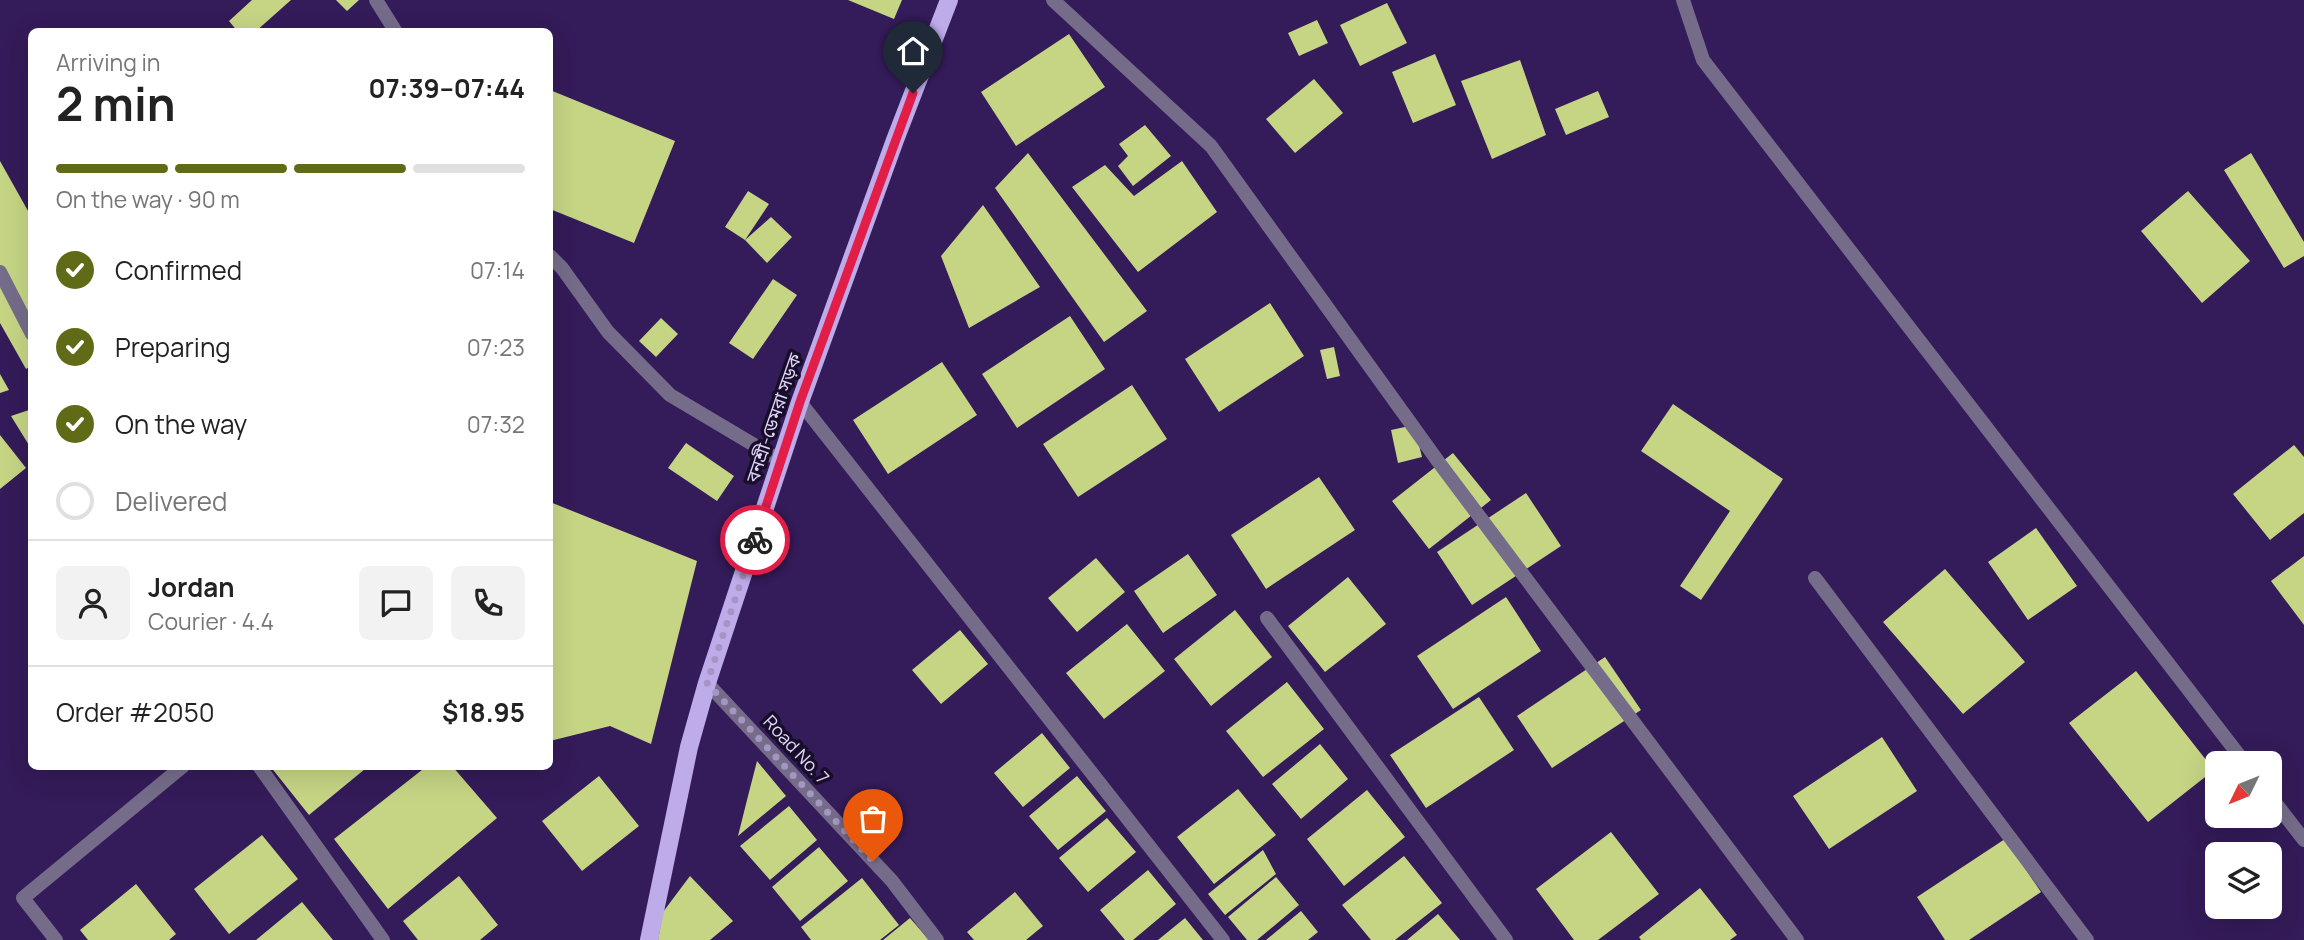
<!DOCTYPE html>
<meta charset="utf-8">
<style>
:root{--surface:#fff;--page:#f2f2f2;--text:#222;--muted:#767676;--line:#e0e0e0;--accent:#616b17}
body{margin:0;font-family:Manrope,"Noto Sans Bengali",sans-serif;background:var(--page);color:var(--text);height:100vh;display:flex;flex-direction:column;font-size:26px;white-space:nowrap}
*{box-sizing:border-box;margin:0}
p{font-size:23px;color:var(--muted)}
.icon{flex:none;width:38px;height:38px;fill:none;stroke:currentColor;stroke-width:2;stroke-linecap:round;stroke-linejoin:round}
.map{position:relative;flex:1;overflow:hidden}
.panel{position:absolute;left:28px;top:28px;width:525px;height:742px;display:flex;flex-direction:column;background:var(--surface);border-radius:10px;box-shadow:0 7px 28px #0002}
.panel>*{flex:none}
.needle{width:46px;rotate:227deg}
.buttons{position:absolute;left:2205px;top:751px;display:grid;gap:14px}
.buttons a{display:grid;place-items:center;width:77px;height:77px;border-radius:10px;background:var(--surface);box-shadow:0 7px 28px #0002;font-size:35px}
.pin{position:absolute;display:grid;place-items:center;width:60px;height:60px;color:#fff;margin:-72px -30px;border-radius:50% 50% 50% 0;rotate:-45deg;box-shadow:0 0 7px #0007}
.pin .icon{rotate:45deg}
.courier{position:absolute;display:grid;place-items:center;width:70px;height:70px;margin:-35px;border:5px solid #e11d48;border-radius:50%;background:#fff;color:#222;box-shadow:0 2px 9px #0007}
.headline em{font-style:normal;font-weight:700}
.headline div{display:flex;flex-direction:column-reverse}
.headline{display:flex;align-items:center;justify-content:space-between;height:119px;padding:0 28px}
h1{font-size:46px;font-weight:700;line-height:52px}
.bar{display:grid;grid-template-columns:repeat(4,1fr);gap:10px 7px;align-content:center;height:84px;padding:0 28px}
.bar i{height:9px;border-radius:5px;background:var(--line)}
.bar .active{background:var(--accent)}
.bar p{grid-column:span 4}
.line{display:flex;align-items:center;gap:18px;padding:0 28px;border-top:2px solid var(--line)}
.line div{flex:1}
.round{display:grid;place-items:center;flex:none;width:74px;height:74px;border-radius:10px;background:var(--page)}
ol{padding:0 28px;list-style:none}
li{display:flex;align-items:center;gap:21px;height:77px}
li p{margin-inline-start:auto}
li .icon{padding:7px;border-radius:50%;background:var(--accent);color:#fff;stroke-width:4}
li:last-child{color:var(--muted)}
li i{width:38px;height:38px;border:4px solid var(--line);border-radius:50%}
.map>svg:first-child{display:block}
.building{fill:#c5d584}
.lines{fill:none;stroke-linecap:round;stroke-linejoin:round}
.street{stroke:#756c8a;stroke-width:14}
.primary{stroke:#beabea;stroke-width:18}
.done{stroke:#a495c3;stroke-width:7;stroke-dasharray:0 12.6}
.route{stroke:#e11d48;stroke-width:9}
.labels{text-anchor:middle;stroke-width:7;stroke-linejoin:round;paint-order:stroke}
.street-label{font-size:18px;fill:#e0d6fc;stroke:#180e29}
</style>
<div class="map">
<svg width="2304" height="940" viewBox="0 0 2304 940">
<rect width="100%" height="100%" fill="#341b59"/>
<path class="building" d="M 252,0 L 291,0 L 255,32 L 238,32 L 229,21 Z
M 336,0 L 359,0 L 347,11 Z
M 848,0 L 902,0 L 894,19 Z
M 1387,3 L 1407,43 L 1360,66 L 1340,25 Z
M 1317,20 L 1328,43 L 1299,56 L 1288,33 Z
M 1069,34 L 1105,87 L 1016,146 L 981,92 Z
M 1435,54 L 1456,105 L 1413,123 L 1392,72 Z
M 1520,60 L 1546,135 L 1492,159 L 1461,81 Z
M 1314,79 L 1343,113 L 1295,153 L 1266,119 Z
M 550,90 L 675,141 L 634,243 L 550,209 Z
M 1598,91 L 1609,117 L 1566,135 L 1555,109 Z
M 1145,125 L 1171,156 L 1133,186 L 1118,166 L 1128,156 L 1119,144 Z
M 1028,153 L 1147,311 L 1104,342 L 995,188 Z
M 2251,153 L 2304,242 L 2304,256 L 2284,268 L 2224,170 Z
M 0,161 L 32,218 L 32,365 L 26,369 L 0,323 Z
M 1182,161 L 1217,212 L 1138,272 L 1072,187 L 1105,165 L 1134,196 Z
M 748,191 L 769,204 L 745,240 L 725,227 Z
M 2188,191 L 2250,261 L 2202,303 L 2141,231 Z
M 983,205 L 1040,287 L 969,328 L 941,256 Z
M 771,217 L 792,237 L 767,263 L 745,240 Z
M 773,279 L 797,295 L 753,359 L 729,343 Z
M 1270,303 L 1304,356 L 1219,412 L 1185,359 Z
M 1070,316 L 1105,369 L 1017,428 L 982,374 Z
M 661,318 L 678,334 L 656,357 L 639,341 Z
M 1334,347 L 1340,376 L 1327,379 L 1320,350 Z
M 942,362 L 977,415 L 888,474 L 853,420 Z
M 0,374 L 9,390 L 0,393 Z
M 1132,385 L 1167,439 L 1078,497 L 1043,444 Z
M 1673,404 L 1783,479 L 1701,600 L 1680,586 L 1730,511 L 1641,451 Z
M 32,409 L 32,450 L 11,416 Z
M 1414,425 L 1422,457 L 1398,463 L 1391,430 Z
M 0,435 L 26,468 L 0,489 Z
M 686,443 L 734,476 L 717,501 L 668,468 Z
M 2294,445 L 2304,457 L 2304,513 L 2270,540 L 2233,494 Z
M 1453,453 L 1491,500 L 1429,549 L 1392,501 Z
M 1319,477 L 1355,530 L 1266,589 L 1231,535 Z
M 1526,493 L 1561,546 L 1472,605 L 1437,552 Z
M 550,502 L 697,561 L 651,744 L 610,726 L 550,741 Z
M 2036,528 L 2077,586 L 2028,620 L 1988,562 Z
M 1188,554 L 1217,595 L 1163,633 L 1134,591 Z
M 2304,556 L 2304,625 L 2271,581 Z
M 1096,558 L 1125,592 L 1077,632 L 1048,598 Z
M 1945,569 L 2025,662 L 1963,714 L 1883,622 Z
M 1348,577 L 1386,624 L 1325,672 L 1288,626 Z
M 1506,597 L 1541,651 L 1453,709 L 1417,656 Z
M 1235,610 L 1272,657 L 1211,706 L 1174,659 Z
M 1127,624 L 1165,671 L 1104,719 L 1066,673 Z
M 960,630 L 988,664 L 941,704 L 912,670 Z
M 1605,657 L 1641,710 L 1552,768 L 1517,716 Z
M 2136,671 L 2214,770 L 2148,822 L 2069,723 Z
M 1287,682 L 1324,729 L 1263,777 L 1226,731 Z
M 1479,697 L 1514,750 L 1426,808 L 1390,755 Z
M 1042,733 L 1070,768 L 1023,807 L 994,773 Z
M 1882,737 L 1917,791 L 1829,849 L 1793,796 Z
M 1320,744 L 1348,779 L 1301,819 L 1272,784 Z
M 757,761 L 786,796 L 738,836 L 747,800 Z
M 270,766 L 363,766 L 365,769 L 309,815 Z
M 427,766 L 452,766 L 497,818 L 388,909 L 334,839 Z
M 599,776 L 639,826 L 582,871 L 542,821 Z
M 1077,776 L 1106,811 L 1058,850 L 1029,816 Z
M 1238,789 L 1276,835 L 1214,884 L 1177,837 Z
M 1367,790 L 1405,837 L 1344,886 L 1307,839 Z
M 789,806 L 817,840 L 770,880 L 740,846 Z
M 1107,818 L 1136,852 L 1088,892 L 1059,858 Z
M 1611,832 L 1659,894 L 1598,940 L 1574,940 L 1536,889 Z
M 262,835 L 298,879 L 229,934 L 194,889 Z
M 2005,839 L 2041,892 L 1969,940 L 1945,940 L 1917,897 Z
M 819,847 L 848,881 L 800,921 L 772,887 Z
M 1263,850 L 1276,874 L 1225,915 L 1208,894 Z
M 1404,856 L 1442,903 L 1395,940 L 1371,940 L 1342,905 Z
M 1148,870 L 1176,904 L 1133,940 L 1125,940 L 1100,910 Z
M 459,876 L 498,925 L 480,940 L 418,940 L 403,921 Z
M 690,876 L 733,921 L 710,940 L 658,940 L 663,912 Z
M 1276,877 L 1299,905 L 1257,940 L 1247,940 L 1228,917 Z
M 862,878 L 899,925 L 880,940 L 811,940 L 801,927 Z
M 136,884 L 176,934 L 169,940 L 88,940 L 80,930 Z
M 1700,888 L 1737,935 L 1730,940 L 1641,940 L 1639,937 Z
M 1015,892 L 1043,926 L 1026,940 L 974,940 L 967,932 Z
M 302,902 L 333,940 L 256,940 Z
M 1301,911 L 1318,932 L 1308,940 L 1266,940 Z
M 1438,914 L 1460,940 L 1407,940 Z
M 910,918 L 929,940 L 883,940 Z
M 1185,918 L 1203,940 L 1158,940 Z"/>
<g class="lines">
<path class="street" d="M 376,0 L 396,32
M 1053,0 L 1211,146 L 1440,464 L 1797,940
M 1683,0 L 1703,60 L 2245,763
M 550,256 L 562,268 L 608,332 L 670,395 L 781,461
M 0,272 L 32,334
M 800,402 L 1223,940
M 1815,578 L 2087,940
M 1267,618 L 1506,940
M 707,683 L 892,881 L 937,940
M 259,766 L 383,940
M 2270,796 L 2304,840
M 56,940 L 23,898 L 183,766"/>
<path class="primary" d="M 649,940 L 689,747 L 707,683 L 800,402 L 895,140 L 949,0"/>
</g>
<g class="lines">
<path class="done" d="M 755,540 L 707,683 L 873,861"/>
<path class="route" d="M 755,540 L 800,402 L 913,93"/>
</g>
<g class="labels">
<g class="street-label">
<text transform="translate(774 418) rotate(-71)" y="6">বনশ্রী-ডেমরা সড়ক</text>
<text transform="translate(796 750) rotate(47)" y="6">Road No. 7</text>
</g>
</g>
</svg>
<div class="buttons">
<a><svg class="needle" viewBox="-14 -14 28 28"><path d="M0-13l5 13h-10z" fill="#e53935"/><path d="M0 13l5-13h-10z" fill="#767676"/></svg></a>
<a><svg class="icon" aria-label="layers" viewBox="0 0 24 24"><path d="M12 4l9 5-9 5-9-5zM3 14l9 5 9-5"/></svg></a>
</div>
<div class="pin" style="left:873px;top:861px;background:#ea580c"><svg class="icon" aria-label="bag" viewBox="0 0 24 24"><path d="M5 8h14l-1 12H6zM9 8a3 3 0 0 1 6 0"/></svg></div>
<div class="pin" style="left:913px;top:93px;background:#1f2937"><svg class="icon" aria-label="home" viewBox="0 0 24 24"><path d="M3 11l9-7 9 7M6 9v11h12V9"/></svg></div>
<div class="courier" style="left:755px;top:540px"><svg class="icon" aria-label="bike" viewBox="0 0 24 24"><circle cx="6" cy="16" r="4"/><circle cx="18" cy="16" r="4"/><path d="M6 16l4-8h5l3 8M10 8l3 8H6M13 5h3"/></svg></div>
<section class="panel">
<div class="headline"><div><h1>2 min</h1><p>Arriving in</p></div><em>07:39–07:44</em></div>
<div class="bar"><i class="active"></i><i class="active"></i><i class="active"></i><i></i><p>On the way · 90 m</p></div>
<ol>
<li><svg class="icon" aria-label="check" viewBox="0 0 24 24"><path d="M5 12l5 5 9-10"/></svg>Confirmed<p>07:14</p></li>
<li><svg class="icon" aria-label="check" viewBox="0 0 24 24"><path d="M5 12l5 5 9-10"/></svg>Preparing<p>07:23</p></li>
<li><svg class="icon" aria-label="check" viewBox="0 0 24 24"><path d="M5 12l5 5 9-10"/></svg>On the way<p>07:32</p></li>
<li><i></i>Delivered</li>
</ol>
<div class="line" style="height:126px"><a class="round"><svg class="icon" aria-label="person" viewBox="0 0 24 24"><circle cx="12" cy="8" r="4"/><path d="M4 21q1-7 8-7t8 7"/></svg></a><div><b>Jordan</b><p>Courier · 4.4</p></div><a class="round"><svg class="icon" aria-label="chat" viewBox="0 0 24 24"><path d="M4 5h16v11H9l-5 4z"/></svg></a><a class="round"><svg class="icon" aria-label="phone" viewBox="0 0 24 24"><path d="M5 4h4l2 5-3 2q2 4 5 5l2-3 5 2v4C11 20 4 13 5 4z"/></svg></a></div>
<div class="line" style="height:91px"><div>Order #2050</div><b>$18.95</b></div>
</section>
</div>
